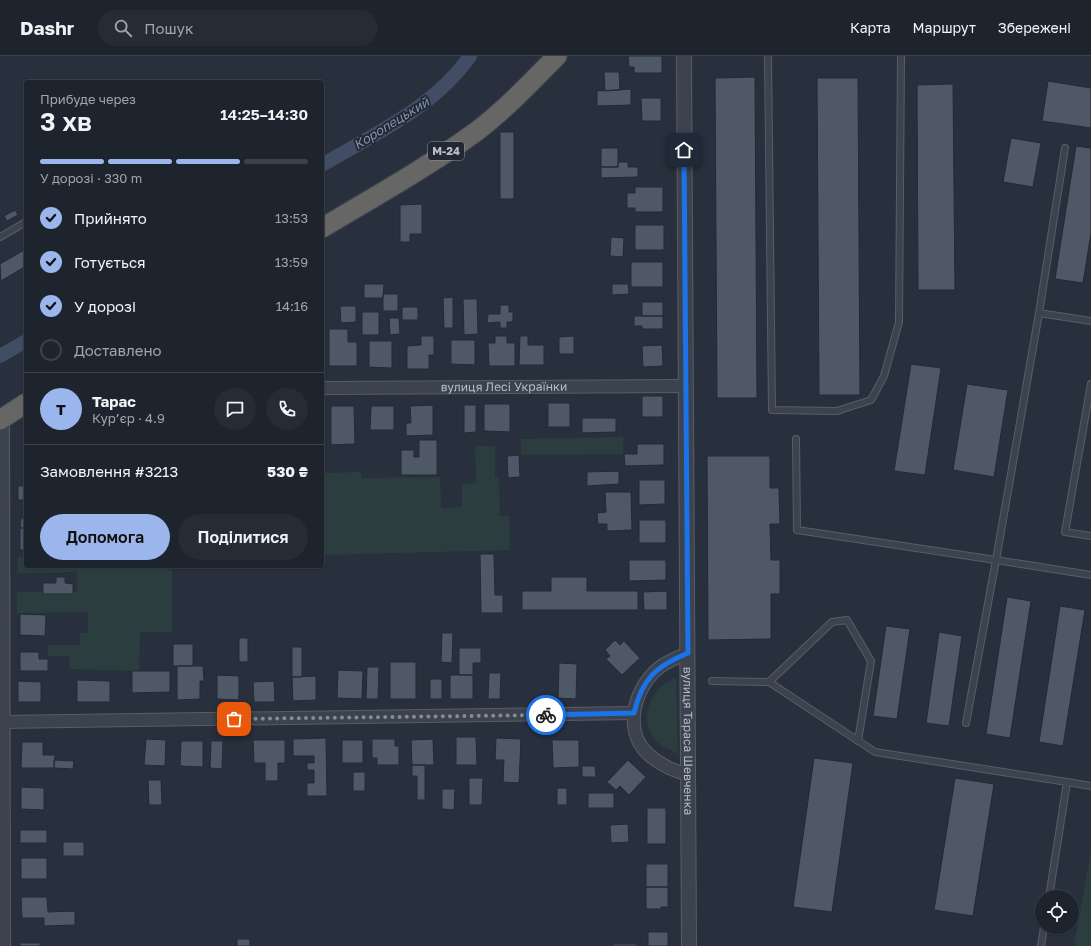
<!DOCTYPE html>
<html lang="uk">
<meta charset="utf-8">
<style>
:root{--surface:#1e242e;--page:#262c36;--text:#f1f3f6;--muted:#a1a4aa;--line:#3c414a;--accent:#9ab6ec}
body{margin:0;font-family:"Golos Text",sans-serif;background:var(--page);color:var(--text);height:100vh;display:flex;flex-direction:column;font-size:15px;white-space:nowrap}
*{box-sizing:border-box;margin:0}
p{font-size:13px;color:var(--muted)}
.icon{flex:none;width:22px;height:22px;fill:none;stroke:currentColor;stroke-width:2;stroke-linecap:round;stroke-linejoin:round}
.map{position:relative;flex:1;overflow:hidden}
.drawer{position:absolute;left:24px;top:24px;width:300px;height:488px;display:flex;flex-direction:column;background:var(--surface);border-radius:4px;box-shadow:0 1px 3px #0004,0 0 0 1px var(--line)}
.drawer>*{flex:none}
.controls{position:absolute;left:1035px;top:834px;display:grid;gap:8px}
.controls a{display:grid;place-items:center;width:44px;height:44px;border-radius:50%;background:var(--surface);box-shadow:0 1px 3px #0004,0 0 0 1px var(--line);font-size:20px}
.pin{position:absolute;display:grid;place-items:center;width:34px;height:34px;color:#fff;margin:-17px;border-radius:8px;box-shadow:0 2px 6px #0006}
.courier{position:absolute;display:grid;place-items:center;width:40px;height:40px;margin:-20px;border:3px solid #1a73e8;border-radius:50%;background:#fff;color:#222;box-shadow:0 1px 5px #0007}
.headline em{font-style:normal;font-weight:600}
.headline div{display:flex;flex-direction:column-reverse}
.headline{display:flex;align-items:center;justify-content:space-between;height:68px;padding:0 16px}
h1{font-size:26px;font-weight:600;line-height:30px}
.bar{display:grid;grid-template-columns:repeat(4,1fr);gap:6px 4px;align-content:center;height:48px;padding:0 16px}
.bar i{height:5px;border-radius:3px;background:var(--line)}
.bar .selected{background:var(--accent)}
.bar p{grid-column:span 4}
.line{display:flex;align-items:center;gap:10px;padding:0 16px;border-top:1px solid var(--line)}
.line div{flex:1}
.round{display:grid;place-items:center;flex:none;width:42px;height:42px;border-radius:21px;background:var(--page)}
ol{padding:0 16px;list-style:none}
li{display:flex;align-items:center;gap:12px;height:44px}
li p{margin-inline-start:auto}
li .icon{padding:4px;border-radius:50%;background:var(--accent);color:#111;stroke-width:4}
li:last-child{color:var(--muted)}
li i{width:22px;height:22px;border:2px solid var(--line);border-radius:50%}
.primary-button{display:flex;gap:8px;margin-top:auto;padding:8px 16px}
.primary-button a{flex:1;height:46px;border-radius:24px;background:var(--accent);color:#111;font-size:16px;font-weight:600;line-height:46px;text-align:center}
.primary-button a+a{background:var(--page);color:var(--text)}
header{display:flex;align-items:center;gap:24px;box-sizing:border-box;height:56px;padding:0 20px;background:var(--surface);border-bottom:1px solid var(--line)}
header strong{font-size:19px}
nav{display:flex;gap:22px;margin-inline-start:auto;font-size:14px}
.search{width:280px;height:36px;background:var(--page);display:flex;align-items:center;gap:10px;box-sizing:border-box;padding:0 14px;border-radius:22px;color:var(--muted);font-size:15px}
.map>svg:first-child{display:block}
.green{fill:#2b3d3f}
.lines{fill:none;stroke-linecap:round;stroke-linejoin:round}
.canal{stroke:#404d64;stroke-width:14}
.building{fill:#4f5866;stroke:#232a35}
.service-casing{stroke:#575e68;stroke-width:8}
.minor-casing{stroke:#575e68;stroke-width:14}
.tertiary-casing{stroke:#575e68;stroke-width:16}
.trunk-casing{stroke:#444b55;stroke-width:21}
.service{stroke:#3c434e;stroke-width:6}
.minor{stroke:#3c434e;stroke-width:12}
.tertiary{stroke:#3c434e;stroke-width:14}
.trunk{stroke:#666664;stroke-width:19}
.done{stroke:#868c97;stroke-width:4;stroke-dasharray:0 7.2}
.route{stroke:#1a73e8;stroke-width:5}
.labels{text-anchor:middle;stroke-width:3.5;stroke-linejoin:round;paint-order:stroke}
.shield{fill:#212833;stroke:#8b919b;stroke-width:1}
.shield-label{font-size:11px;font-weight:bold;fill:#b8bec8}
.street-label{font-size:12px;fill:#b8bec8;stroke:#212833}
.water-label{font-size:13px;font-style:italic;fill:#8493ac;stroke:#212833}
</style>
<header>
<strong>Dashr</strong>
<div class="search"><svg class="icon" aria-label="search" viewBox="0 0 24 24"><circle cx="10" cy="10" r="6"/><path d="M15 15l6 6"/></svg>Пошук</div>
<nav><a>Карта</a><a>Маршрут</a><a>Збережені</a></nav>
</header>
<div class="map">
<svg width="1091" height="890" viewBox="0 0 1091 890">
<rect width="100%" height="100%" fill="#28303d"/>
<path class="green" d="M 623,381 L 623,398 L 521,399 L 521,383 Z
M 475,390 L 495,390 L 495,421 L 499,421 L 500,460 L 509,460 L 510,494 L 322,499 L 322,434 L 325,434 L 325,417 L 361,416 L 362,422 L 440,421 L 441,452 L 462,451 L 462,428 L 476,427 Z
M 18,501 L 26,501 L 26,510 L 172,510 L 172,576 L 140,576 L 139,615 L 69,613 L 70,600 L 48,600 L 48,589 L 80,589 L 80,577 L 88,577 L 88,556 L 17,557 L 17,536 L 43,536 L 43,538 L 73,538 L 73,536 L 77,535 L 77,516 L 18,517 Z
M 676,622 L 678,698 C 669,693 657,689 652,680 C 639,658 653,629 676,622 Z
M 1091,794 L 1091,890 L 1074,890 Z"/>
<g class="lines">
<path class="canal" d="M 322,109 C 374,78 435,51 470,0
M 0,300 L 26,285"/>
</g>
<path class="building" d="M 628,0 L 662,0 L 662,17 L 634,17 L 634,11 L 629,11 Z
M 604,16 L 619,16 L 620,34 L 605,35 Z
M 755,21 L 757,342 L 717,342 L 715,22 Z
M 817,22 L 858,22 L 860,339 L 819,339 Z
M 1048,25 L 1091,32 L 1091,72 L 1042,65 Z
M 953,28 L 955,234 L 918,234 L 917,29 Z
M 631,33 L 631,49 L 597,50 L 597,35 Z
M 641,42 L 661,42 L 661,65 L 642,65 Z
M 500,76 L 514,76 L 514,143 L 500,143 Z
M 1011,82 L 1041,87 L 1033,131 L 1003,126 Z
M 1076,90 L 1091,92 L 1091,177 L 1083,227 L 1055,223 Z
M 601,92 L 618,92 L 618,111 L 601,111 Z
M 618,106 L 628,106 L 628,111 L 638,111 L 638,121 L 601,122 L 601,111 L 618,111 Z
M 635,131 L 663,131 L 663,156 L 635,156 L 635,152 L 627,152 L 627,137 L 635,137 Z
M 422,148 L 422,178 L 410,178 L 410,186 L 400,186 L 400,149 Z
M 15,154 L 18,159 L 7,165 L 4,160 Z
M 635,169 L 664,169 L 664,194 L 635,194 Z
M 611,181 L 624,182 L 623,201 L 610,200 Z
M 26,193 L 26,210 L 1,225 L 0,208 Z
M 631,206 L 663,206 L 663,231 L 631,231 Z
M 364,228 L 384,228 L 383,242 L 364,242 Z
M 612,228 L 628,228 L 629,238 L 612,239 Z
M 383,238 L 398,238 L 398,255 L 383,255 Z
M 453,241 L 453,272 L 444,272 L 443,242 Z
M 463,243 L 477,243 L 478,278 L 464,279 Z
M 642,246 L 663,246 L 663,260 L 642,260 Z
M 500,249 L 509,249 L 509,256 L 513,256 L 513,266 L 507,266 L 507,272 L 500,272 L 500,266 L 487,267 L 488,258 L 500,258 Z
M 340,250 L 356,250 L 356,266 L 341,267 Z
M 402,251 L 418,251 L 418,264 L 402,264 Z
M 362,256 L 379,256 L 379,279 L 362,279 Z
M 634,260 L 663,260 L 663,273 L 642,273 L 642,270 L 634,270 Z
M 389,262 L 399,262 L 400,278 L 390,279 Z
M 329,273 L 348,273 L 348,286 L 357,286 L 357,310 L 329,310 Z
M 421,280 L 434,280 L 434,299 L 429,299 L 429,313 L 407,313 L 407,290 L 421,289 Z
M 495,280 L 507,280 L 507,287 L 515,287 L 515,310 L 489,310 L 488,287 L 495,287 Z
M 520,280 L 528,280 L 528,289 L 544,289 L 544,309 L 519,309 Z
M 574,280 L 574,298 L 559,298 L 559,281 Z
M 451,284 L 475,284 L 475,309 L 451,308 Z
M 369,285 L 392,285 L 392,312 L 369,311 Z
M 662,289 L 663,310 L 643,311 L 642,290 Z
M 911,308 L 941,312 L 925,419 L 894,415 Z
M 967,328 L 1008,334 L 994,421 L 953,414 Z
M 642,340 L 663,340 L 663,361 L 642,361 Z
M 548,347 L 570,347 L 570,371 L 548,371 Z
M 484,348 L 510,348 L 510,376 L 484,375 Z
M 433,349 L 433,379 L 406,380 L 406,367 L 411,367 L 410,350 Z
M 464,349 L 476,349 L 476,376 L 464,377 Z
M 331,350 L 354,350 L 355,388 L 331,389 Z
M 371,350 L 394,350 L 394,374 L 370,374 Z
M 582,362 L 616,362 L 616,376 L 582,377 Z
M 419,384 L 437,384 L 437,419 L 401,419 L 401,394 L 414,394 L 414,401 L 419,401 Z
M 637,388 L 664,388 L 664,409 L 625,410 L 624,398 L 637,398 Z
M 519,399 L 520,421 L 508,422 L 507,400 Z
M 707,400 L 770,400 L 770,432 L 779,432 L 780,468 L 770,468 L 771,504 L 780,504 L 780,538 L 771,538 L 771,583 L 708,584 Z
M 619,415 L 619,428 L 587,430 L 587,416 Z
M 639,424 L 665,424 L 665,448 L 639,449 Z
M 18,430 L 26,430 L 26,444 L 18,444 Z
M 605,436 L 631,436 L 632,474 L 607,475 L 607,468 L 598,468 L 597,457 L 606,456 Z
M 21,462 L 26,462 L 26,472 L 20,472 Z
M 639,464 L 666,464 L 666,487 L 639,487 Z
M 20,472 L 26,472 L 26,494 L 20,494 Z
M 480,498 L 494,498 L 495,539 L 503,539 L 503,557 L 481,557 Z
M 629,504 L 666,504 L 666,524 L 629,525 Z
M 56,521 L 65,521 L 65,527 L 73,528 L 73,538 L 43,538 L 43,527 L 56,527 Z
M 551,521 L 587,521 L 587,535 L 638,535 L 638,554 L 522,554 L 522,535 L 551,535 Z
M 667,535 L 667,554 L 644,554 L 643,536 Z
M 1007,541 L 1031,545 L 1010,682 L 986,678 Z
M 1060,550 L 1085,554 L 1063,690 L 1039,686 Z
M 20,558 L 46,559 L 45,580 L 20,579 Z
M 886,570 L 910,573 L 897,663 L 873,660 Z
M 939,576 L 962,580 L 949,670 L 926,667 Z
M 442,577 L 453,577 L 452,607 L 441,606 Z
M 239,582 L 248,582 L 248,606 L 239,606 Z
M 615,584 L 620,589 L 624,585 L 640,602 L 622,619 L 606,603 L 610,600 L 605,594 Z
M 173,588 L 193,588 L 193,610 L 173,610 Z
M 292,591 L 302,591 L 302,621 L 292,621 Z
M 459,592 L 481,592 L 481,607 L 473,607 L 473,619 L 459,619 Z
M 20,596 L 39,596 L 39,603 L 48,603 L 48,615 L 20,615 Z
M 390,606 L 416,606 L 416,643 L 390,643 Z
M 559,607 L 577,608 L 576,643 L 558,642 Z
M 177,610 L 203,610 L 204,625 L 200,625 L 200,643 L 177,644 Z
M 367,611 L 379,611 L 378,643 L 366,643 Z
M 338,614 L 363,615 L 362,643 L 337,642 Z
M 132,615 L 170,615 L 170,636 L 132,637 Z
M 489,617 L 501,617 L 500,643 L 488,643 Z
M 217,619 L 239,620 L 239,644 L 217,643 Z
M 450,619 L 473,619 L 473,643 L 450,643 Z
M 316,620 L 316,644 L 293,645 L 292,621 Z
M 430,623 L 442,623 L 442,643 L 430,643 Z
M 77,624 L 110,625 L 110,646 L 77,646 Z
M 18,625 L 41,626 L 41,646 L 18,646 Z
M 274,625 L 275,646 L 254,646 L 253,626 Z
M 456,681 L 476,681 L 477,709 L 456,709 Z
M 326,682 L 327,740 L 307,740 L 307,727 L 314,727 L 314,714 L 307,714 L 307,707 L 314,707 L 314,700 L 293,700 L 293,683 Z
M 496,682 L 521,683 L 519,727 L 503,726 L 504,704 L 495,704 Z
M 146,683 L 166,684 L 165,710 L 144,709 Z
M 372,683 L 395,683 L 395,690 L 399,690 L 399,709 L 377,709 L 377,702 L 372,702 Z
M 433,683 L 434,709 L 412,709 L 411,684 Z
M 253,684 L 285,684 L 285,707 L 278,707 L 278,725 L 265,725 L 265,707 L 254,707 Z
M 342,684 L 363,684 L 363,707 L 342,707 Z
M 552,684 L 579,684 L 579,711 L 553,712 Z
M 181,685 L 203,685 L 203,711 L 180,710 Z
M 211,685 L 223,685 L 222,713 L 210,712 Z
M 22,686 L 43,686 L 43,699 L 55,699 L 54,712 L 21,712 Z
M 814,702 L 853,707 L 832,856 L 793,851 Z
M 54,704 L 74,705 L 73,713 L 54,712 Z
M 628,704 L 646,721 L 629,739 L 620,730 L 616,734 L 607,726 Z
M 412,709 L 425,709 L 425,744 L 417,744 L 417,720 L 412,720 Z
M 582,710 L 595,710 L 596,721 L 582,721 Z
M 353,716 L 365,716 L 365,735 L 353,735 Z
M 469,722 L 483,722 L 482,749 L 469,749 Z
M 955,722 L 994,728 L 973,860 L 934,854 Z
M 148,724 L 161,724 L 162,749 L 149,749 Z
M 21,731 L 44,732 L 44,754 L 21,753 Z
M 557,732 L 567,732 L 567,749 L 557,749 Z
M 442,733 L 455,733 L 454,754 L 442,753 Z
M 588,737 L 614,737 L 614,752 L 588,752 Z
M 647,752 L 666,752 L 666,788 L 647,788 Z
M 628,768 L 629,786 L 611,787 L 610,769 Z
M 20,774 L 47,774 L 47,787 L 20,787 Z
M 63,786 L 84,786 L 84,800 L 63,800 Z
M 21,802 L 47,802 L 47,823 L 21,823 Z
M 646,808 L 668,808 L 668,831 L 646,831 Z
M 646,831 L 668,831 L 668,851 L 661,851 L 661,853 L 646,853 Z
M 21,841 L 47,841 L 48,856 L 75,855 L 75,869 L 44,870 L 44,862 L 22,862 Z
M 648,876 L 668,876 L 668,890 L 648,890 Z
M 237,883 L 250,883 L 250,890 L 237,890 Z
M 20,887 L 40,887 L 40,890 L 20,890 Z
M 613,888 L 637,888 L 637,890 L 613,890 Z"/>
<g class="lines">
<defs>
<path id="service" d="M 768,0 L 772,354 L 837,355 L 871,344 L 884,320 L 899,266 L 901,0
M 0,181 L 26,166
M 1039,257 L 1065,92
M 1091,265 L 1039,257 L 996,504 L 1091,519
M 1091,328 L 1065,476 L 1091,480
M 796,383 L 797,474 L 996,504 L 966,667
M 712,625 L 769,626 L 875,696 L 1067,726 L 1049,841
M 769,626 L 832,566 L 847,564 L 871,605 L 858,685
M 1067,726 L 1091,730
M 1041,890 L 1044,871"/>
<g id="minor">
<path id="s1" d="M 322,332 L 686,330"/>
<path d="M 3,362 L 4,890"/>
<path d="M 688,597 C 678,601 668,605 660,611 C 635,630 622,674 648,698 C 660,709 673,715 689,719"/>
<path d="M 0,666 L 634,657"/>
</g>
<g id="tertiary">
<path id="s2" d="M 684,0 L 689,890"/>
</g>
<path id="trunk" d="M 322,172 C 374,141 428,111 477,75 C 506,53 531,26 557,0
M 0,364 L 26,347"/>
</defs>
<use href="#service" class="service-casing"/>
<use href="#minor" class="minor-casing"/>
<use href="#tertiary" class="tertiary-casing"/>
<use href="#trunk" class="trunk-casing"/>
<use href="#service" class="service"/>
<use href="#minor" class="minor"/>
<use href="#tertiary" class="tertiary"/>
<use href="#trunk" class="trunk"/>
</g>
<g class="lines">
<path class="done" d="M 234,663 L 546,659"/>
<path class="route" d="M 546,659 L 634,657 C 642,623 656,610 688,597 L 684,94"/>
</g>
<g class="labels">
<rect class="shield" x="428" y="86" width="36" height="18" rx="3"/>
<g class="shield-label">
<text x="446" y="99">М-24</text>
</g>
<g class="street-label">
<text dy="4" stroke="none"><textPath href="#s1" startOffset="182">вулиця Лесі Українки</textPath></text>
<text dy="4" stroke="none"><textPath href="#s2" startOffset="685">вулиця Тараса Шевченка</textPath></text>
</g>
<g class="water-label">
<text transform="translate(391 67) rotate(-32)" y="5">Коропецький</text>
</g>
</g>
</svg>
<div class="controls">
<a><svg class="icon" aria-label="locate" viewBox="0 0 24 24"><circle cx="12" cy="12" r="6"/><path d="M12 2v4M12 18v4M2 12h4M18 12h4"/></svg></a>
</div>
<div class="pin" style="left:234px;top:663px;background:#ea580c"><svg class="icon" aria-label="bag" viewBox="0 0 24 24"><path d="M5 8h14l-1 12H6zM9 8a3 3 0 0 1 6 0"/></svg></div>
<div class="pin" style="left:684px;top:94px;background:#1f2937"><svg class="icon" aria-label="home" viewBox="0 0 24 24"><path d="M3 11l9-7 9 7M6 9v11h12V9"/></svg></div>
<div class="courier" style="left:546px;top:659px"><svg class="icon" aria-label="bike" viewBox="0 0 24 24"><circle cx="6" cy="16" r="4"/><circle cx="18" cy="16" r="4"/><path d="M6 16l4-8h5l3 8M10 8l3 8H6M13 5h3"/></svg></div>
<section class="drawer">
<div class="headline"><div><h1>3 хв</h1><p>Прибуде через</p></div><em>14:25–14:30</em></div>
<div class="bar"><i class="selected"></i><i class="selected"></i><i class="selected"></i><i></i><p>У дорозі · 330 m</p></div>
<ol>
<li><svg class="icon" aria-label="check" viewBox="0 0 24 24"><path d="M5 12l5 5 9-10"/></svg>Прийнято<p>13:53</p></li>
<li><svg class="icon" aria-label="check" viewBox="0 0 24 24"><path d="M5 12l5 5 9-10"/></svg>Готується<p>13:59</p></li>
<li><svg class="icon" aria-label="check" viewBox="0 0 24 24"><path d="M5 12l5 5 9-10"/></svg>У дорозі<p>14:16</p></li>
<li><i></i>Доставлено</li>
</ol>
<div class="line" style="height:72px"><b class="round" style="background:var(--accent);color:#111">Т</b><div><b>Тарас</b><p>Кур’єр · 4.9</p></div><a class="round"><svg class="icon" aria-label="chat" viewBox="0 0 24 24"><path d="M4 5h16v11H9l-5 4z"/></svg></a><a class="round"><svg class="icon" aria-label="phone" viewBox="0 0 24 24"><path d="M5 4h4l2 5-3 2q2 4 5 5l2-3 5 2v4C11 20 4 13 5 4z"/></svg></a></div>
<div class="line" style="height:52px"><div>Замовлення #3213</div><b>530 ₴</b></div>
<div class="primary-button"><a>Допомога</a><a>Поділитися</a></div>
</section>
</div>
